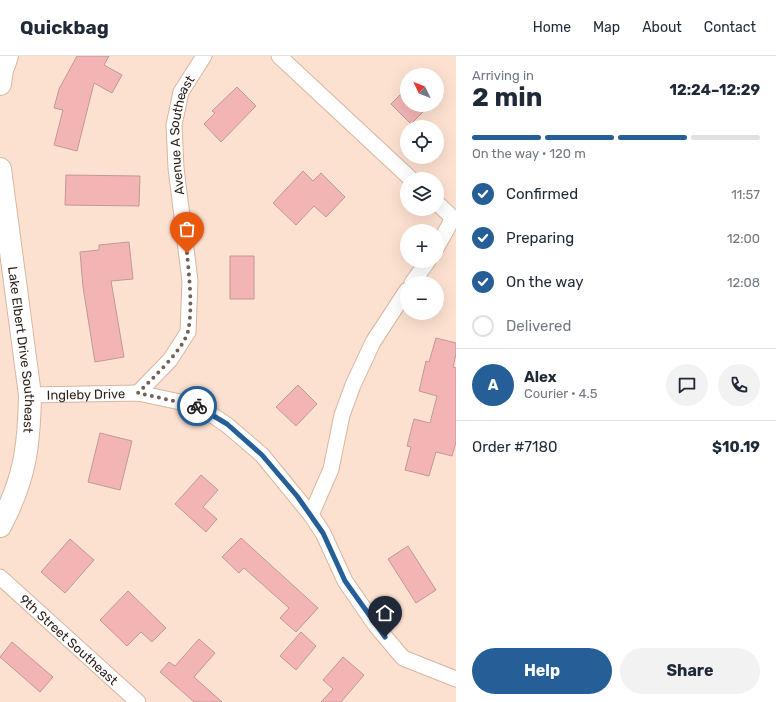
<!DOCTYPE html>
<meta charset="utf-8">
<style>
:root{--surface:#fff;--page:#f2f2f3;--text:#1f2937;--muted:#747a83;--line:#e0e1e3;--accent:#265f97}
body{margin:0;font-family:Rubik,sans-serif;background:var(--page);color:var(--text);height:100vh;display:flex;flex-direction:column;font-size:15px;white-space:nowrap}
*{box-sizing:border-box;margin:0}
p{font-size:13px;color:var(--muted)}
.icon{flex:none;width:22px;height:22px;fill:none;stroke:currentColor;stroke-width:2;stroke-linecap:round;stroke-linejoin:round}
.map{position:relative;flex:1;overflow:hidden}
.drawer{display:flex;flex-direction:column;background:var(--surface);width:320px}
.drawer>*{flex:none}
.needle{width:26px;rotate:313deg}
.controls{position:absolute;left:400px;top:12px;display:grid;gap:8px}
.controls a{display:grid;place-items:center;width:44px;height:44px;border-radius:50%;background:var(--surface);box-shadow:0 4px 16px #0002;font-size:20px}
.pin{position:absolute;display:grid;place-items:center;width:34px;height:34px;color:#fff;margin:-41px -17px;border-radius:50% 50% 50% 0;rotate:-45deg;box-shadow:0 0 4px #0007}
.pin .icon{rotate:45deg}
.courier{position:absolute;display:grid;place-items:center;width:40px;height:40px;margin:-20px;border:3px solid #265f97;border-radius:50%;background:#fff;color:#222;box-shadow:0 1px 5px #0007}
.summary em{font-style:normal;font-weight:700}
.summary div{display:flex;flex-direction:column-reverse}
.summary{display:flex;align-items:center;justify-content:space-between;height:68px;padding:0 16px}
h1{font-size:26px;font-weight:700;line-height:30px}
.bar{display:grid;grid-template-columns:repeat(4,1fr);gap:6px 4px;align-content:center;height:48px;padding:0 16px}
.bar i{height:5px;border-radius:3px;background:var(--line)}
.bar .on{background:var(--accent)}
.bar p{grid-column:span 4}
.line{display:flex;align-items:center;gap:10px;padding:0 16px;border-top:1px solid var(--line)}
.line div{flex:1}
.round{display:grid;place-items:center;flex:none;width:42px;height:42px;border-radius:21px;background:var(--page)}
ol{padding:0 16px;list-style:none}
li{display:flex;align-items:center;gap:12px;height:44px}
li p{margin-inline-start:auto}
li .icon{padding:4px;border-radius:50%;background:var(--accent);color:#fff;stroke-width:4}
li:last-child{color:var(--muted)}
li i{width:22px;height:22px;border:2px solid var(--line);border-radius:50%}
.primary-button{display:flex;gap:8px;margin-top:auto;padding:8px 16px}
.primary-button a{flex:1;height:46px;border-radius:24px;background:var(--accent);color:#fff;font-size:16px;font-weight:700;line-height:46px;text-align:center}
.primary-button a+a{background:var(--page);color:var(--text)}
header{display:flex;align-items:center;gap:24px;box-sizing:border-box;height:56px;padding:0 20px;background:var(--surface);border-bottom:1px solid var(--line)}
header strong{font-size:19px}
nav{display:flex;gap:22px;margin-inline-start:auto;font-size:14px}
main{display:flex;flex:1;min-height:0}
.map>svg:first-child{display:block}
.building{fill:#f3b5b4;stroke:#c09897}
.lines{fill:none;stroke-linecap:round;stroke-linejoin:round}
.street-casing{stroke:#d8b6a2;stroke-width:17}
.secondary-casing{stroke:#d8b6a2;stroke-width:24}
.street{stroke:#fff;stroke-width:15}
.secondary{stroke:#fff;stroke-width:22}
.done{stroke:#746258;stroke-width:4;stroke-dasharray:0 7.2}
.route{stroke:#265f97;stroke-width:5}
.labels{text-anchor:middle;stroke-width:4;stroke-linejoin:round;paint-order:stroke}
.street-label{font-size:13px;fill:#2b1e17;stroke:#fff}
</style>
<header>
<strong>Quickbag</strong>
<nav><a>Home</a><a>Map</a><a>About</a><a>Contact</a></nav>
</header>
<main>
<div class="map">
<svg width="456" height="646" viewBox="0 0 456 646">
<rect width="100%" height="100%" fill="#fde1d0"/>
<path class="building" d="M 77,0 L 109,0 L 104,9 L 122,19 L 112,37 L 94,27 L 77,95 L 54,89 L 63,54 L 54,52 L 59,33 Z
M 237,31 L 256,50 L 221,86 L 204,68 L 215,57 L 212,55 Z
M 407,32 L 407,49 L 430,49 L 411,68 L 391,48 Z
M 303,115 L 313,125 L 321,117 L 345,141 L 326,161 L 314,150 L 296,169 L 273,147 Z
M 66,119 L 140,120 L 139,150 L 65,149 Z
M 129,186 L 133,223 L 111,225 L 124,301 L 95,306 L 83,231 L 80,196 L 99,194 L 99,189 Z
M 230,200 L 254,200 L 254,243 L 230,243 Z
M 436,282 L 456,287 L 456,298 L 453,311 L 456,312 L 456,386 L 452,400 L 436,396 L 429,420 L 405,414 L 411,391 L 407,390 L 414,363 L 430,367 L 437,340 L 419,335 L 426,305 L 429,306 Z
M 298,329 L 317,348 L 296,370 L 276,351 Z
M 100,377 L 132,385 L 120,434 L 88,426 Z
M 201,419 L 218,434 L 203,451 L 217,463 L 206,476 L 175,448 Z
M 241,482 L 318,552 L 296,576 L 280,562 L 289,552 L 244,512 L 239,517 L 222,501 Z
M 70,483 L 94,504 L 65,537 L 41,516 Z
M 408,490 L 436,534 L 416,547 L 388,503 Z
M 128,535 L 166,572 L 152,586 L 141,576 L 127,590 L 100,564 Z
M 301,576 L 316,590 L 296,614 L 280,600 Z
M 199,583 L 215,597 L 194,621 L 222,646 L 194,646 L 160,616 L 169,606 L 175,610 Z
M 12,586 L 53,621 L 40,636 L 0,601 Z
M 343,601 L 364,619 L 341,646 L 321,646 L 333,633 L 323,624 Z"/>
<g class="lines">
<defs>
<g id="street">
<path d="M 279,0 L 411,123"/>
<path d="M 437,147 L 453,162 L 437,191"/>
<path d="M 412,227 L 428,205"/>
<path d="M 407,234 L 373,286 L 353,329 L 342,359 L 331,413 L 311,459 L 323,477 L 345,525 L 376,570 L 403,602 L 456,623"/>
<path id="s1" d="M 138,337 L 170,304 L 188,276 L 190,225 L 176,112 L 174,69 L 181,36 L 204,0"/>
<path id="s2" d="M 30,339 L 138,337 L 199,350 L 227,369 L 262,399 L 311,459"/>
<path id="s3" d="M 0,521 L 138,646"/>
</g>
<g id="secondary">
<path d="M 0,28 L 2,14 L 7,0"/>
<path id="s4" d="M 0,113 L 30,339 C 29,391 25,423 0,470"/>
</g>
</defs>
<use href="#street" class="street-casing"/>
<use href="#secondary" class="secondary-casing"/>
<use href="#street" class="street"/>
<use href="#secondary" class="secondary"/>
</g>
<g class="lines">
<path class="done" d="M 187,197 C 189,220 193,252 188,275 C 185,292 151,324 138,337 L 197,350"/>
<path class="route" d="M 197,350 L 227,368 L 262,399 L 297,440 L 323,477 L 345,525 L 385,581"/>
</g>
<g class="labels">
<g class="street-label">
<text dy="5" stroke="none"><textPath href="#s1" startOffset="278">Avenue A Southeast</textPath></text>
<text dy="5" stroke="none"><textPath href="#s4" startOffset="182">Lake Elbert Drive Southeast</textPath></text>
<text dy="5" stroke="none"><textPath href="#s2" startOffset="56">Ingleby Drive</textPath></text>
<text dy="5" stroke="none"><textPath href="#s3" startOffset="93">9th Street Southeast</textPath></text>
</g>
</g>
</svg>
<div class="controls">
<a><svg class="needle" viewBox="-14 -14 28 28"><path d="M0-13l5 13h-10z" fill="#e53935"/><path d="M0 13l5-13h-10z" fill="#747a83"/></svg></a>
<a><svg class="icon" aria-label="locate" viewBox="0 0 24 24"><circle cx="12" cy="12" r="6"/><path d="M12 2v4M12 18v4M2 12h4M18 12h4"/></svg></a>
<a><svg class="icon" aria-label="layers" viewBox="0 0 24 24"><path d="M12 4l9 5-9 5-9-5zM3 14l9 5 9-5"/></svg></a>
<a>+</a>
<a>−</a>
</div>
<div class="pin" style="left:187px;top:197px;background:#ea580c"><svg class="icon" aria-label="bag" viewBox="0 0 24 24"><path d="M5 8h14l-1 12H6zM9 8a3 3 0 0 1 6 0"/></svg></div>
<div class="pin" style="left:385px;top:581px;background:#1f2937"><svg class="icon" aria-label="home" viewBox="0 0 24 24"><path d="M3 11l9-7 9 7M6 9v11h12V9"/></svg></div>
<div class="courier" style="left:197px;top:350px"><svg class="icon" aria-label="bike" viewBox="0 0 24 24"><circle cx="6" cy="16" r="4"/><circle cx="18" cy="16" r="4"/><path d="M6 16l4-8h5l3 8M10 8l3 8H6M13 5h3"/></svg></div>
</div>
<section class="drawer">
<div class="summary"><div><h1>2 min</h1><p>Arriving in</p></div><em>12:24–12:29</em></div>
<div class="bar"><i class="on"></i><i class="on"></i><i class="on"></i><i></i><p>On the way · 120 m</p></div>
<ol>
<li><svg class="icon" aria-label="check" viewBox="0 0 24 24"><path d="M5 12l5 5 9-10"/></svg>Confirmed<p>11:57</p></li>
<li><svg class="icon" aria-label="check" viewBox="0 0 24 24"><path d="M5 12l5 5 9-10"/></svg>Preparing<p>12:00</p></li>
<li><svg class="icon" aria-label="check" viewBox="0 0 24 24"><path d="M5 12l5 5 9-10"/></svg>On the way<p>12:08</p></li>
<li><i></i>Delivered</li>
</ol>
<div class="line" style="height:72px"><b class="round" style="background:var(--accent);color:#fff">A</b><div><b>Alex</b><p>Courier · 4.5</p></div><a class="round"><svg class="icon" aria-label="chat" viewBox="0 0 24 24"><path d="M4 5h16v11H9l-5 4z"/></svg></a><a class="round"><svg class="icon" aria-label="phone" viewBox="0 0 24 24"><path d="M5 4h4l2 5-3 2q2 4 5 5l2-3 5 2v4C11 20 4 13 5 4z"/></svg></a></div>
<div class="line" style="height:52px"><div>Order #7180</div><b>$10.19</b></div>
<div class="primary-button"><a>Help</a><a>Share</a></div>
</section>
</main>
